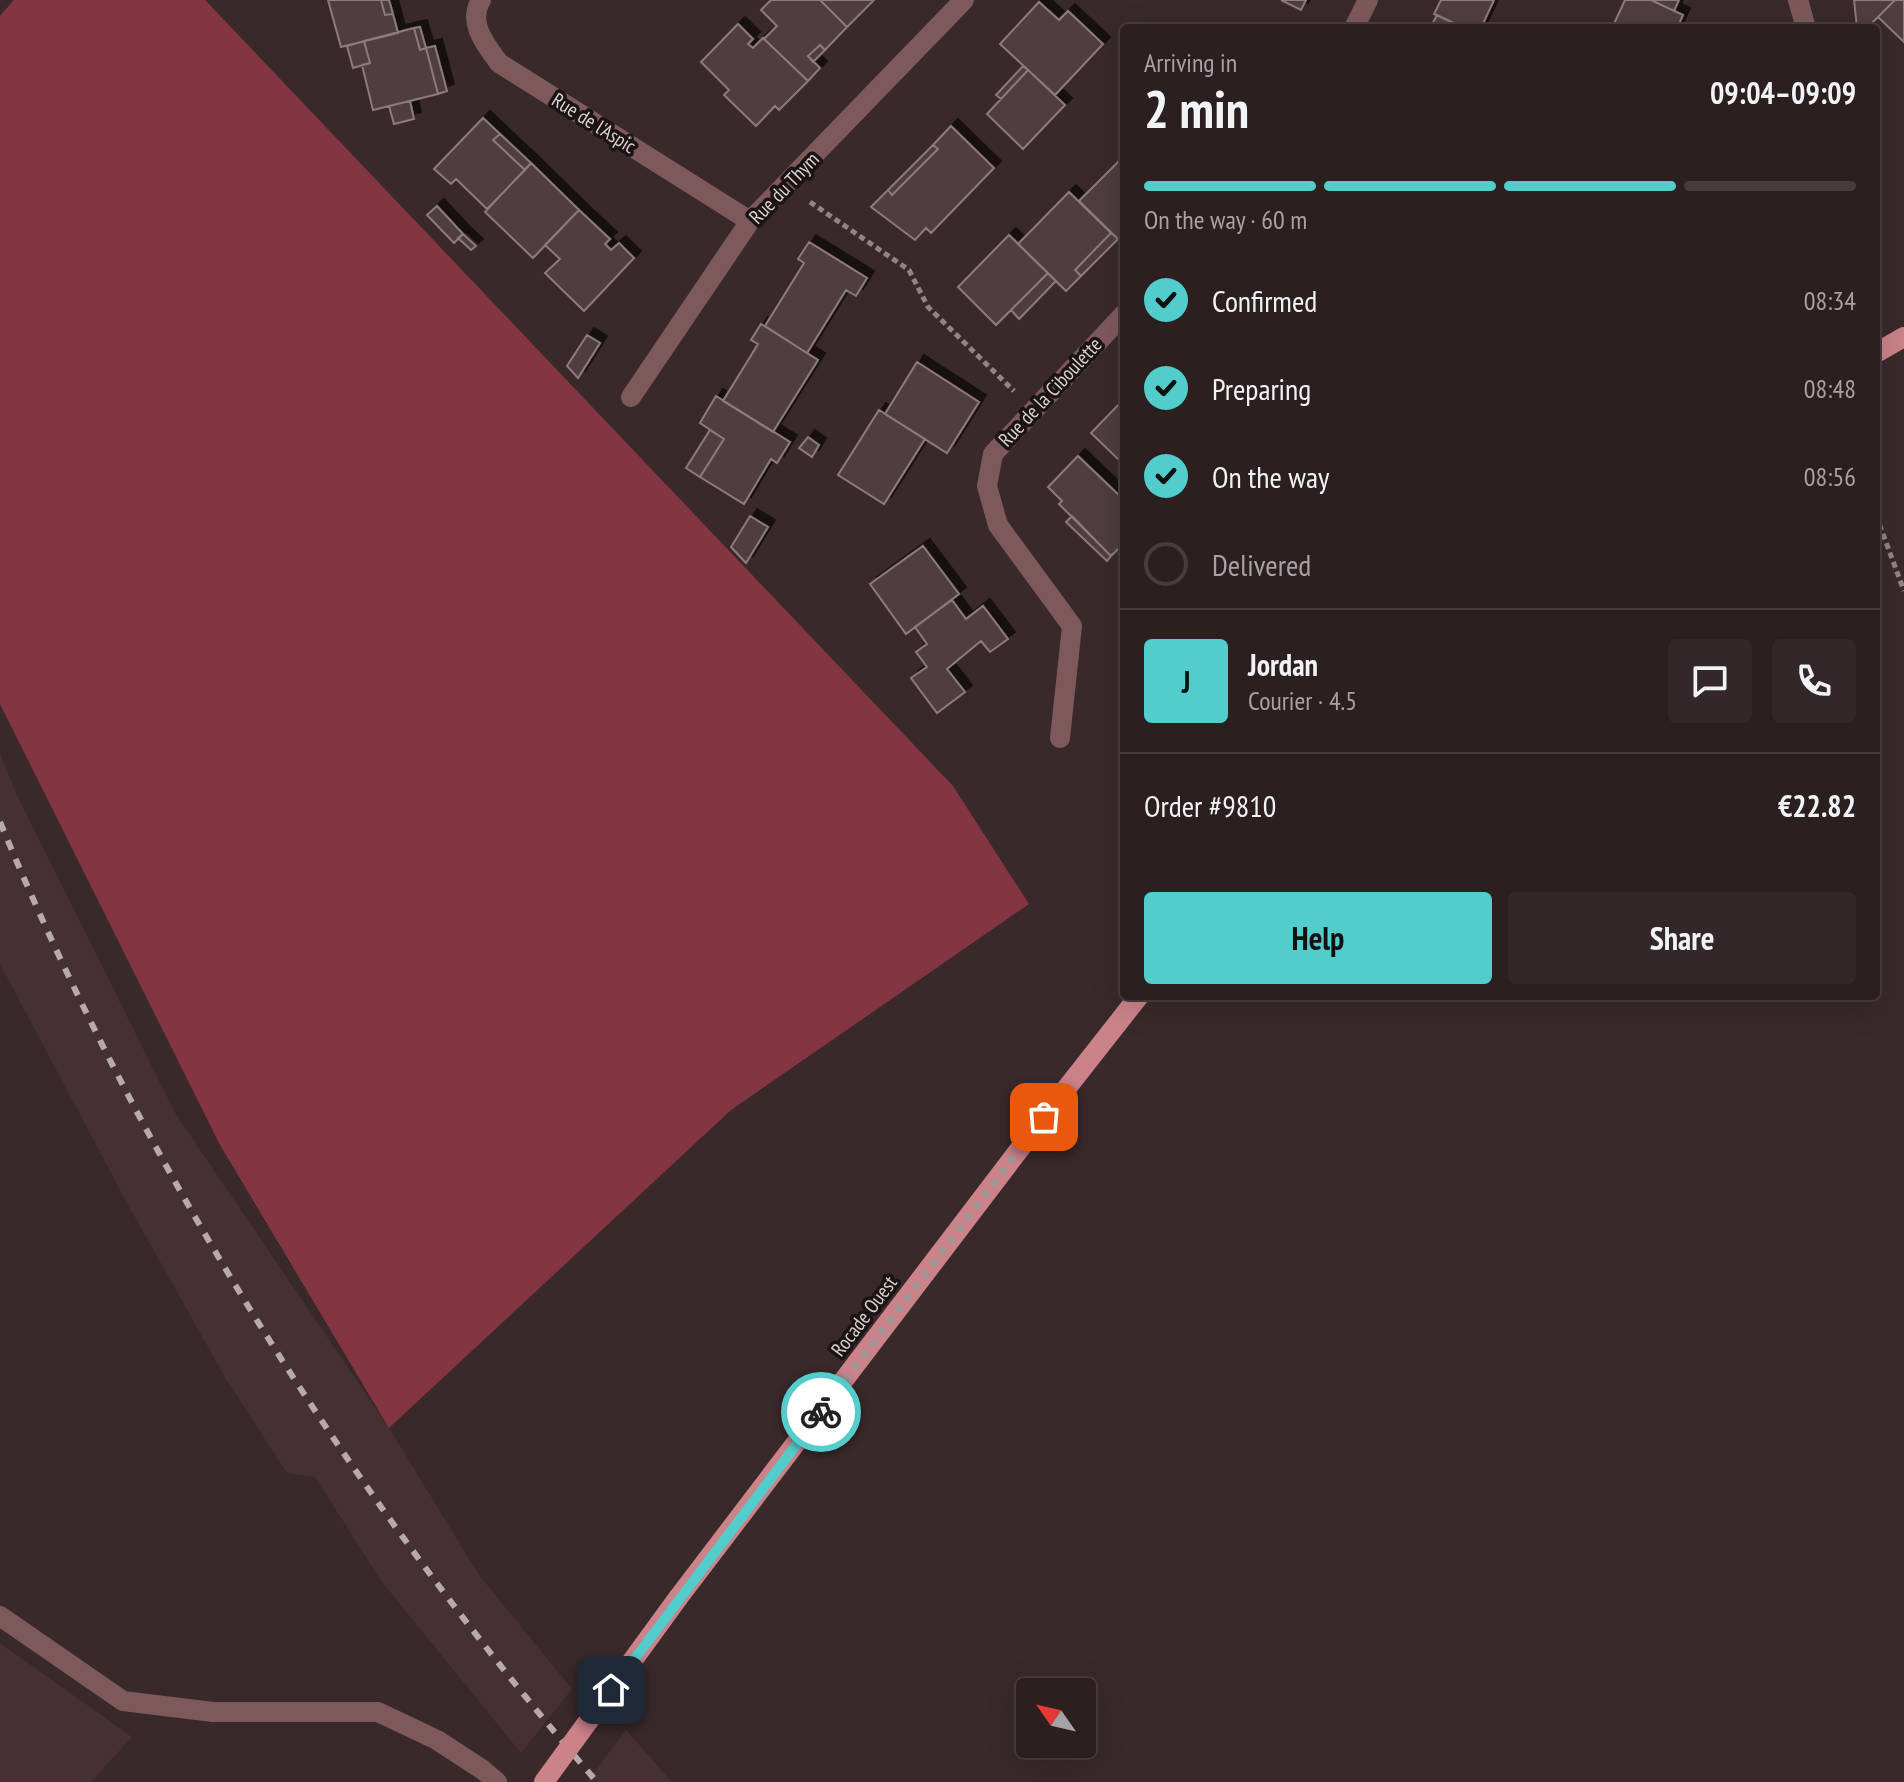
<!DOCTYPE html>
<meta charset="utf-8">
<style>
:root{--surface:#2b1f20;--page:#332729;--text:#f1f3f6;--muted:#a6a2a5;--line:#473d3e;--accent:#53cdcb}
body{margin:0;font-family:"PT Sans Narrow",sans-serif;background:var(--page);color:var(--text);height:100vh;display:flex;flex-direction:column;font-size:30px;white-space:nowrap}
*{box-sizing:border-box;margin:0}
p{font-size:26px;color:var(--muted)}
.icon{flex:none;width:44px;height:44px;fill:none;stroke:currentColor;stroke-width:2;stroke-linecap:round;stroke-linejoin:round}
.map{position:relative;flex:1;overflow:hidden}
.side{position:absolute;left:1120px;top:24px;width:760px;height:976px;display:flex;flex-direction:column;background:var(--surface);border-radius:8px;box-shadow:0 8px 32px #0002,0 0 0 2px var(--line)}
.side>*{flex:none}
.needle{width:52px;rotate:304deg}
.buttons{position:absolute;left:1016px;top:1678px;display:grid;gap:16px}
.buttons a{display:grid;place-items:center;width:80px;height:80px;border-radius:8px;background:var(--surface);box-shadow:0 8px 32px #0002,0 0 0 2px var(--line);font-size:40px}
.pin{position:absolute;display:grid;place-items:center;width:68px;height:68px;color:#fff;margin:-34px;border-radius:16px;box-shadow:0 4px 12px #0006}
.courier{position:absolute;display:grid;place-items:center;width:80px;height:80px;margin:-40px;border:6px solid #53cdcb;border-radius:50%;background:#fff;color:#222;box-shadow:0 2px 10px #0007}
.overview em{font-style:normal;font-weight:800}
.overview div{display:flex;flex-direction:column-reverse}
.overview{display:flex;align-items:center;justify-content:space-between;height:136px;padding:0 24px}
h1{font-size:52px;font-weight:800;line-height:60px}
.bar{display:grid;grid-template-columns:repeat(4,1fr);gap:12px 8px;align-content:center;height:96px;padding:0 24px}
.bar i{height:10px;border-radius:6px;background:var(--line)}
.bar .active{background:var(--accent)}
.bar p{grid-column:span 4}
.line{display:flex;align-items:center;gap:20px;padding:0 24px;border-top:2px solid var(--line)}
.line div{flex:1}
.round{display:grid;place-items:center;flex:none;width:84px;height:84px;border-radius:8px;background:var(--page)}
ol{padding:0 24px;list-style:none}
li{display:flex;align-items:center;gap:24px;height:88px}
li p{margin-inline-start:auto}
li .icon{padding:8px;border-radius:50%;background:var(--accent);color:#111;stroke-width:4}
li:last-child{color:var(--muted)}
li i{width:44px;height:44px;border:4px solid var(--line);border-radius:50%}
.primary-button{display:flex;gap:16px;margin-top:auto;padding:16px 24px}
.primary-button a{flex:1;height:92px;border-radius:8px;background:var(--accent);color:#111;font-size:32px;font-weight:800;line-height:92px;text-align:center}
.primary-button a+a{background:var(--page);color:var(--text)}
.map>svg:first-child{display:block}
.built{fill:#473032}
.green{fill:#833641}
.building{fill:#4f3e3f;stroke:#8d7a7b;stroke-width:2;filter:url(#shadow)}
.lines{fill:none;stroke-linecap:round;stroke-linejoin:round}
.path{stroke:#928485;stroke-width:5;stroke-dasharray:6 4;stroke-linecap:butt}
.minor{stroke:#7d595c;stroke-width:20}
.major{stroke:#cb8289;stroke-width:20}
.rail{stroke:#b6aaab;stroke-width:6;stroke-dasharray:10 10;stroke-linecap:butt}
.major-bridge{stroke:#cb8289;stroke-width:20}
.done{stroke:#a29697;stroke-width:8;stroke-dasharray:0 14.4}
.route{stroke:#53cdcb;stroke-width:10}
.labels{text-anchor:middle;stroke-width:7;stroke-linejoin:round;paint-order:stroke}
.street-label{font-size:20px;fill:#dbd0d1;stroke:#1b1414}
</style>
<div class="map">
<svg width="1904" height="1782" viewBox="0 0 1904 1782">
<defs>
<filter id="shadow"><feDropShadow dx="7" dy="-7" stdDeviation="0" flood-color="#0009"/></filter>
</defs>
<rect width="100%" height="100%" fill="#39292a"/>
<path class="built" d="M 0,753 L 16,793 L 175,1113 L 389,1428 L 479,1575 L 572,1689 L 521,1753 L 382,1582 L 315,1477 L 287,1473 L 226,1379 L 127,1203 L 0,964 Z
M 0,1643 L 132,1737 L 91,1782 L 0,1782 Z
M 626,1730 L 672,1782 L 587,1782 Z"/>
<path class="green" d="M 14,0 L 205,0 L 953,786 L 1029,904 L 731,1110 L 389,1428 L 220,1145 L 0,704 L 0,16 Z"/>
<path class="building" d="M 328,0 L 381,0 L 385,15 L 393,14 L 398,33 L 341,47 Z
M 381,0 L 389,0 L 393,14 L 385,15 Z
M 771,0 L 820,0 L 847,27 L 825,50 L 820,45 L 808,56 L 820,68 L 808,81 L 764,39 L 777,26 L 761,10 Z
M 820,0 L 874,0 L 847,27 Z
M 1281,0 L 1306,0 L 1301,10 Z
M 1441,0 L 1494,0 L 1481,28 L 1464,28 L 1434,14 Z
M 1625,0 L 1651,0 L 1683,15 L 1677,28 L 1612,28 Z
M 1651,0 L 1679,0 L 1674,11 Z
M 1854,0 L 1895,0 L 1867,28 L 1857,28 Z
M 1895,0 L 1904,0 L 1904,42 L 1878,17 Z
M 1039,2 L 1059,20 L 1068,11 L 1103,44 L 1055,95 L 1000,44 Z
M 1437,15 L 1464,28 L 1430,28 Z
M 738,24 L 753,39 L 748,44 L 753,48 L 763,38 L 808,81 L 779,110 L 775,106 L 756,126 L 724,95 L 729,90 L 701,62 Z
M 420,27 L 426,48 L 420,50 L 414,28 Z
M 414,28 L 420,50 L 426,48 L 438,94 L 373,110 L 362,65 L 370,63 L 364,41 Z
M 364,41 L 370,63 L 353,68 L 347,46 Z
M 820,45 L 825,50 L 813,62 L 808,56 Z
M 435,46 L 447,91 L 438,94 L 426,48 Z
M 1023,66 L 1028,70 L 1001,99 L 996,95 Z
M 1028,70 L 1065,105 L 1023,149 L 987,114 Z
M 410,101 L 414,119 L 394,124 L 389,106 Z
M 483,118 L 500,134 L 493,140 L 525,170 L 487,209 L 456,179 L 451,184 L 434,169 Z
M 951,126 L 994,168 L 931,233 L 926,228 L 915,240 L 871,207 L 888,190 L 892,195 L 938,149 L 933,145 Z
M 500,134 L 531,163 L 525,170 L 493,140 Z
M 933,145 L 938,149 L 892,195 L 888,190 Z
M 1124,156 L 1124,238 L 1120,241 L 1079,201 Z
M 531,163 L 579,210 L 533,258 L 485,212 Z
M 1069,192 L 1111,233 L 1075,270 L 1081,276 L 1066,291 L 1018,244 Z
M 437,206 L 463,234 L 454,243 L 427,215 Z
M 579,210 L 610,239 L 605,244 L 611,250 L 619,243 L 634,258 L 584,311 L 545,273 L 560,259 L 545,245 Z
M 1111,233 L 1118,239 L 1081,276 L 1075,270 Z
M 463,234 L 476,246 L 471,250 L 458,238 Z
M 1009,235 L 1048,273 L 996,325 L 958,287 Z
M 809,242 L 867,278 L 856,296 L 846,290 L 807,353 L 765,326 L 804,263 L 798,259 Z
M 1048,273 L 1056,281 L 1019,319 L 1011,310 Z
M 761,324 L 818,360 L 773,432 L 723,401 L 758,344 L 751,340 Z
M 587,335 L 600,343 L 578,378 L 567,366 Z
M 917,362 L 979,402 L 947,453 L 885,414 Z
M 716,396 L 790,442 L 777,463 L 771,459 L 744,504 L 700,477 L 724,439 L 700,423 Z
M 1124,399 L 1124,465 L 1091,433 Z
M 879,410 L 925,439 L 884,504 L 838,475 Z
M 710,430 L 724,439 L 700,477 L 686,468 Z
M 808,437 L 819,445 L 812,457 L 799,448 Z
M 1078,456 L 1124,500 L 1124,543 L 1111,556 L 1059,504 L 1062,501 L 1048,487 Z
M 750,516 L 768,527 L 746,563 L 731,547 Z
M 1072,516 L 1111,556 L 1107,561 L 1066,522 Z
M 923,546 L 959,594 L 906,634 L 870,584 Z
M 952,600 L 966,619 L 983,606 L 1008,639 L 990,652 L 981,641 L 947,669 L 965,692 L 937,713 L 911,678 L 927,667 L 916,652 L 927,644 L 915,627 Z"/>
<g class="lines">
<path class="path" d="M 810,202 L 909,270 L 928,307 L 1014,391
M 1876,515 L 1904,591"/>
<path class="minor" d="M 481,0 C 467,23 486,45 499,63 L 750,221
M 1798,0 L 1806,28
M 1354,28 L 1368,0
M 631,397 L 750,221 L 964,0
M 1060,738 L 1072,626 L 998,525 L 987,486 L 993,454 L 1124,314
M 0,1616 L 123,1701 L 213,1712 L 378,1712 L 437,1740 L 483,1770 L 497,1782"/>
<path class="major" d="M 1876,353 L 1904,337
M 678,1598 L 1044,1117 L 1139,996"/>
<path class="rail" d="M 0,822 C 145,1171 350,1496 597,1782"/>
<path class="major-bridge" d="M 544,1782 L 678,1598"/>
</g>
<g class="lines">
<path class="done" d="M 821,1412 L 1044,1117"/>
<path class="route" d="M 611,1690 L 821,1412"/>
</g>
<g class="labels">
<g class="street-label">
<text transform="translate(594 123) rotate(32)" y="7">Rue de l'Aspic</text>
<text transform="translate(784 188) rotate(-46)" y="7">Rue du Thym</text>
<text transform="translate(1050 392) rotate(-47)" y="7">Rue de la Ciboulette</text>
<text transform="translate(864 1316) rotate(-53)" y="7">Rocade Ouest</text>
</g>
</g>
</svg>
<div class="buttons">
<a><svg class="needle" viewBox="-14 -14 28 28"><path d="M0-13l5 13h-10z" fill="#e53935"/><path d="M0 13l5-13h-10z" fill="#a6a2a5"/></svg></a>
</div>
<div class="pin" style="left:1044px;top:1117px;background:#ea580c"><svg class="icon" aria-label="bag" viewBox="0 0 24 24"><path d="M5 8h14l-1 12H6zM9 8a3 3 0 0 1 6 0"/></svg></div>
<div class="pin" style="left:611px;top:1690px;background:#1f2937"><svg class="icon" aria-label="home" viewBox="0 0 24 24"><path d="M3 11l9-7 9 7M6 9v11h12V9"/></svg></div>
<div class="courier" style="left:821px;top:1412px"><svg class="icon" aria-label="bike" viewBox="0 0 24 24"><circle cx="6" cy="16" r="4"/><circle cx="18" cy="16" r="4"/><path d="M6 16l4-8h5l3 8M10 8l3 8H6M13 5h3"/></svg></div>
<section class="side">
<div class="overview"><div><h1>2 min</h1><p>Arriving in</p></div><em>09:04–09:09</em></div>
<div class="bar"><i class="active"></i><i class="active"></i><i class="active"></i><i></i><p>On the way · 60 m</p></div>
<ol>
<li><svg class="icon" aria-label="check" viewBox="0 0 24 24"><path d="M5 12l5 5 9-10"/></svg>Confirmed<p>08:34</p></li>
<li><svg class="icon" aria-label="check" viewBox="0 0 24 24"><path d="M5 12l5 5 9-10"/></svg>Preparing<p>08:48</p></li>
<li><svg class="icon" aria-label="check" viewBox="0 0 24 24"><path d="M5 12l5 5 9-10"/></svg>On the way<p>08:56</p></li>
<li><i></i>Delivered</li>
</ol>
<div class="line" style="height:144px"><b class="round" style="background:var(--accent);color:#111">J</b><div><b>Jordan</b><p>Courier · 4.5</p></div><a class="round"><svg class="icon" aria-label="chat" viewBox="0 0 24 24"><path d="M4 5h16v11H9l-5 4z"/></svg></a><a class="round"><svg class="icon" aria-label="phone" viewBox="0 0 24 24"><path d="M5 4h4l2 5-3 2q2 4 5 5l2-3 5 2v4C11 20 4 13 5 4z"/></svg></a></div>
<div class="line" style="height:104px"><div>Order #9810</div><b>€22.82</b></div>
<div class="primary-button"><a>Help</a><a>Share</a></div>
</section>
</div>
